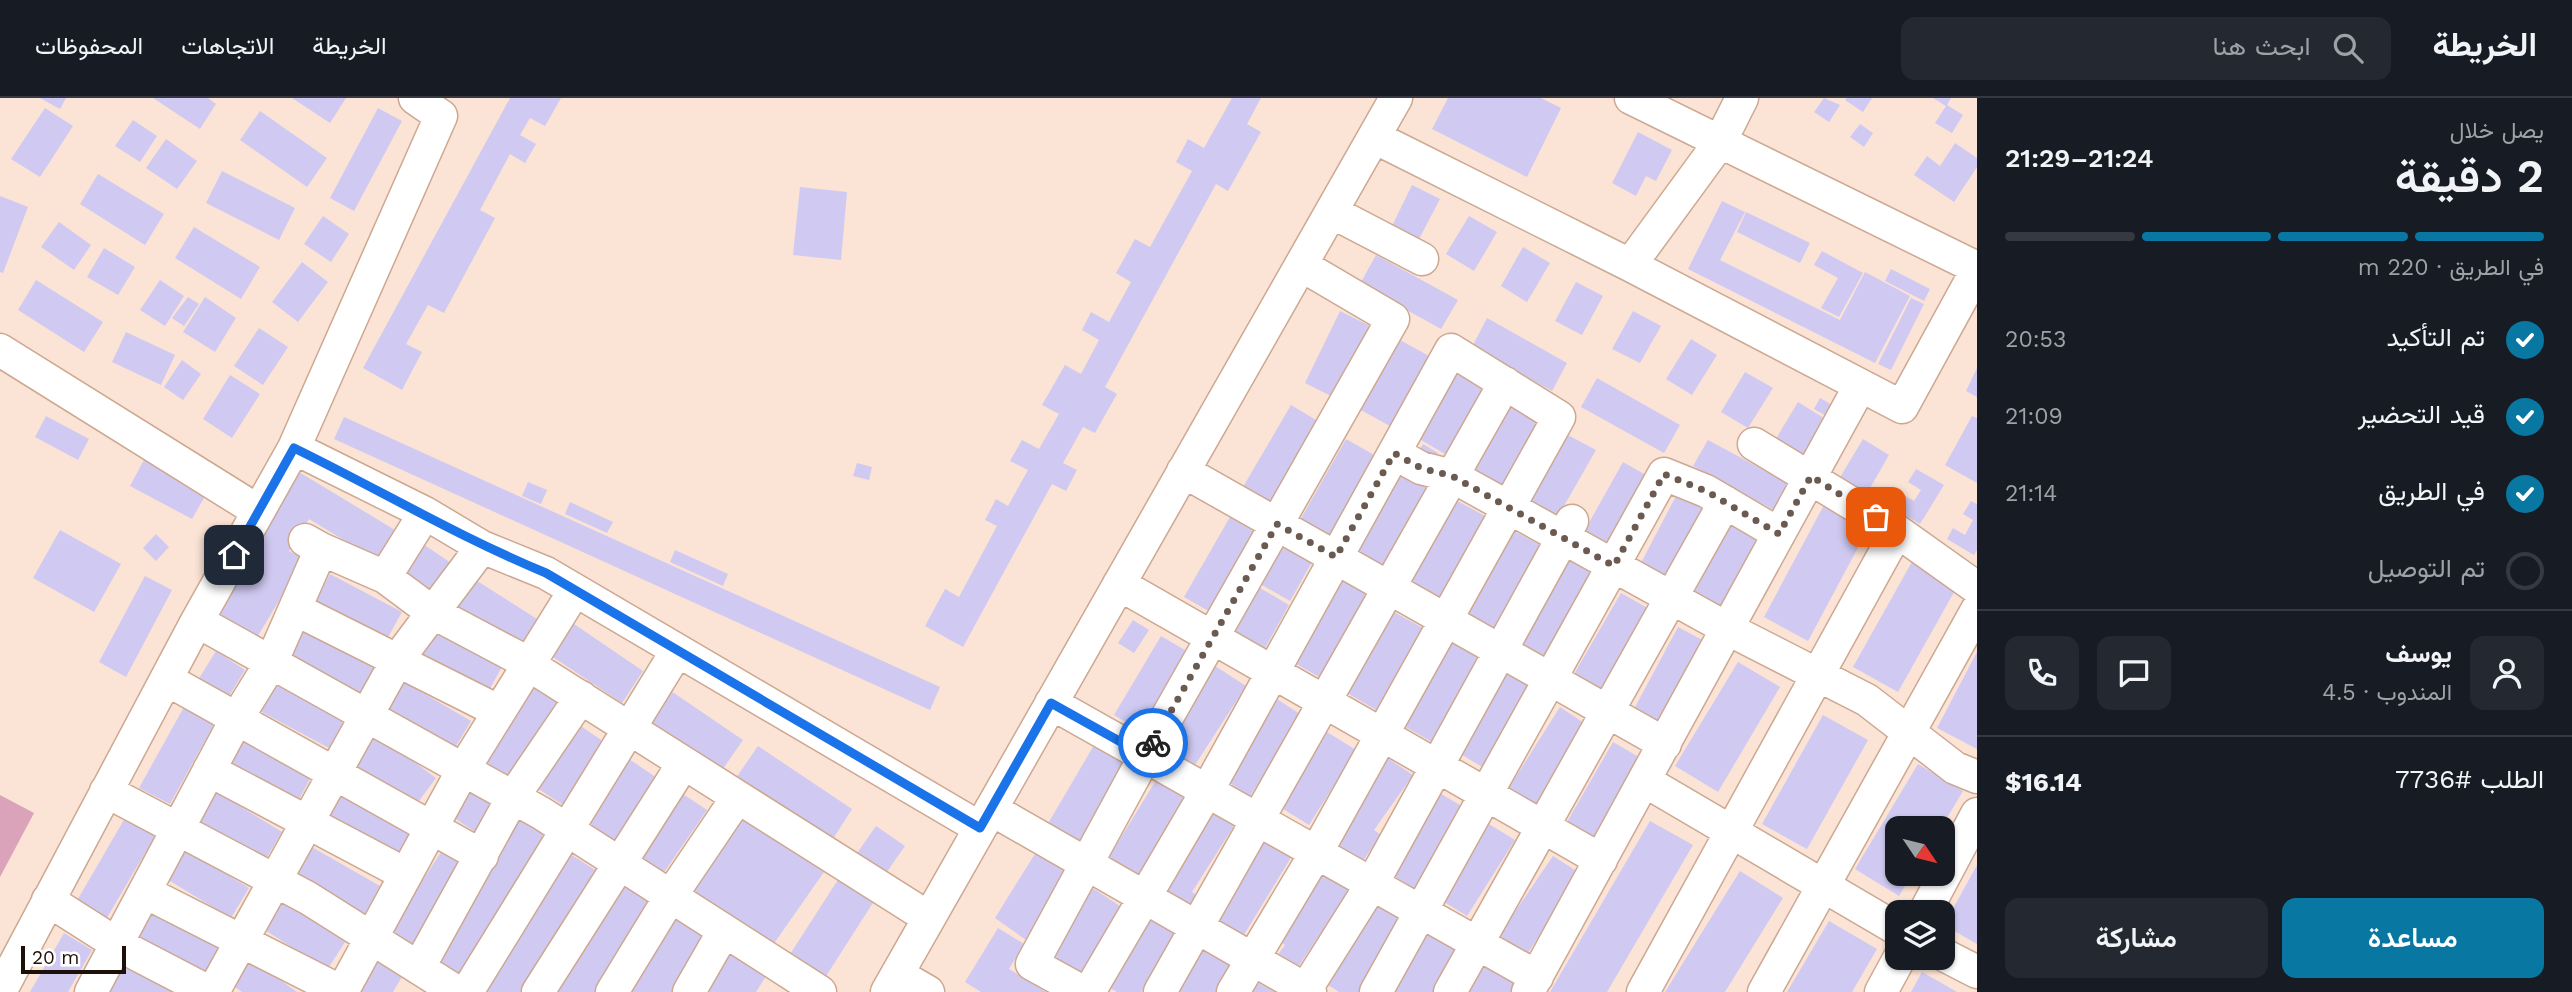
<!DOCTYPE html>
<html lang="ar">
<meta charset="utf-8">
<style>
:root{--surface:#171b24;--page:#242831;--text:#f1f3f6;--muted:#9ea1a6;--line:#363941;--accent:#0878a2}
body{margin:0;font-family:"Work Sans",Vazirmatn,sans-serif;background:var(--page);color:var(--text);direction:rtl;height:100vh;display:flex;flex-direction:column;font-size:26px;white-space:nowrap}
*{box-sizing:border-box;margin:0}
p{font-size:23px;color:var(--muted)}
.icon{flex:none;width:38px;height:38px;fill:none;stroke:currentColor;stroke-width:2;stroke-linecap:round;stroke-linejoin:round}
.map{position:relative;flex:1;overflow:hidden;direction:ltr}
.drawer{display:flex;flex-direction:column;background:var(--surface);width:595px}
.drawer>*{flex:none}
.needle{width:46px;rotate:125deg}
.tools{position:absolute;left:1885px;top:718px;display:grid;gap:14px}
.tools a{display:grid;place-items:center;width:70px;height:70px;border-radius:14px;background:var(--surface);box-shadow:0 2px 5px #0004;font-size:35px}
.scale{position:absolute;left:21px;bottom:18px;width:105px;box-sizing:border-box;padding-left:7px;border:4px solid #1d1008;border-top:0;font-size:19px;line-height:24px;white-space:nowrap;color:#1d1008;-webkit-text-stroke:5px #fff;paint-order:stroke}
.pin{position:absolute;display:grid;place-items:center;width:60px;height:60px;color:#fff;margin:-30px;border-radius:14px;box-shadow:0 4px 10px #0006}
.courier{position:absolute;display:grid;place-items:center;width:70px;height:70px;margin:-35px;border:5px solid #1a73e8;border-radius:50%;background:#fff;color:#222;box-shadow:0 2px 9px #0007}
.head em{font-style:normal;font-weight:600}
.head div{display:flex;flex-direction:column-reverse}
.head{display:flex;align-items:center;justify-content:space-between;height:119px;padding:0 28px}
h1{font-size:46px;font-weight:600;line-height:52px}
.bar{display:grid;grid-template-columns:repeat(4,1fr);gap:10px 7px;align-content:center;height:84px;padding:0 28px}
.bar i{height:9px;border-radius:5px;background:var(--line)}
.bar .on{background:var(--accent)}
.bar p{grid-column:span 4}
.line{display:flex;align-items:center;gap:18px;padding:0 28px;border-top:2px solid var(--line)}
.line div{flex:1}
.round{display:grid;place-items:center;flex:none;width:74px;height:74px;border-radius:14px;background:var(--page)}
ol{padding:0 28px;list-style:none}
li{display:flex;align-items:center;gap:21px;height:77px}
li p{margin-inline-start:auto}
li .icon{padding:7px;border-radius:50%;background:var(--accent);color:#fff;stroke-width:4}
li:last-child{color:var(--muted)}
li i{width:38px;height:38px;border:4px solid var(--line);border-radius:50%}
.primary-button{display:flex;gap:14px;margin-top:auto;padding:14px 28px}
.primary-button a{flex:1;height:80px;border-radius:14px;background:var(--accent);color:#fff;font-size:28px;font-weight:600;line-height:80px;text-align:center}
.primary-button a+a{background:var(--page);color:var(--text)}
header{display:flex;align-items:center;gap:42px;box-sizing:border-box;height:98px;padding:0 35px;background:var(--surface);border-bottom:2px solid var(--line)}
header strong{font-size:33px}
nav{display:flex;gap:38px;margin-inline-start:auto;font-size:24px}
.search{width:490px;height:63px;background:var(--page);display:flex;align-items:center;gap:18px;box-sizing:border-box;padding:0 24px;border-radius:14px;color:var(--muted);font-size:26px}
main{display:flex;flex:1;min-height:0}
.map>svg:first-child{display:block}
.green{fill:#daa3ba}
.building{fill:#d0caf2}
.lines{fill:none;stroke-linecap:round;stroke-linejoin:round}
.minor-casing{stroke:#cda891;stroke-width:35}
.minor{stroke:#fff;stroke-width:32}
.done{stroke:#6b5a50;stroke-width:7;stroke-dasharray:0 12.6}
.route{stroke:#1a73e8;stroke-width:9}
</style>
<header>
<strong>الخريطة</strong>
<div class="search"><svg class="icon" aria-label="search" viewBox="0 0 24 24"><circle cx="10" cy="10" r="6"/><path d="M15 15l6 6"/></svg>ابحث هنا</div>
<nav><a>الخريطة</a><a>الاتجاهات</a><a>المحفوظات</a></nav>
</header>
<main>
<section class="drawer">
<div class="head"><div><h1>2 دقيقة</h1><p>يصل خلال</p></div><em>21:24–21:29</em></div>
<div class="bar"><i class="on"></i><i class="on"></i><i class="on"></i><i></i><p>في الطريق · 220 m</p></div>
<ol>
<li><svg class="icon" aria-label="check" viewBox="0 0 24 24"><path d="M5 12l5 5 9-10"/></svg>تم التأكيد<p>20:53</p></li>
<li><svg class="icon" aria-label="check" viewBox="0 0 24 24"><path d="M5 12l5 5 9-10"/></svg>قيد التحضير<p>21:09</p></li>
<li><svg class="icon" aria-label="check" viewBox="0 0 24 24"><path d="M5 12l5 5 9-10"/></svg>في الطريق<p>21:14</p></li>
<li><i></i>تم التوصيل</li>
</ol>
<div class="line" style="height:126px"><a class="round"><svg class="icon" aria-label="person" viewBox="0 0 24 24"><circle cx="12" cy="8" r="4"/><path d="M4 21q1-7 8-7t8 7"/></svg></a><div><b>يوسف</b><p>المندوب · 4.5</p></div><a class="round"><svg class="icon" aria-label="chat" viewBox="0 0 24 24"><path d="M4 5h16v11H9l-5 4z"/></svg></a><a class="round"><svg class="icon" aria-label="phone" viewBox="0 0 24 24"><path d="M5 4h4l2 5-3 2q2 4 5 5l2-3 5 2v4C11 20 4 13 5 4z"/></svg></a></div>
<div class="line" style="height:91px"><div>الطلب #7736</div><b>$16.14</b></div>
<div class="primary-button"><a>مساعدة</a><a>مشاركة</a></div>
</section>
<div class="map">
<svg width="1977" height="894" viewBox="0 0 1977 894">
<rect width="100%" height="100%" fill="#fbe3d5"/>
<path class="green" d="M 0,697 L 34,715 L 0,779 Z"/>
<path class="building" d="M 40,0 L 66,0 L 60,11 Z
M 153,0 L 208,0 L 216,6 L 200,31 Z
M 292,0 L 346,0 L 330,25 Z
M 510,0 L 561,0 L 545,28 L 530,20 L 520,37 L 536,46 L 525,65 L 510,56 L 480,112 L 495,120 L 444,215 L 428,207 L 406,246 L 422,254 L 402,292 L 363,270 Z
M 1232,0 L 1261,0 L 1247,26 L 1261,34 L 1228,93 L 1216,86 L 1105,289 L 1117,296 L 1095,335 L 1083,329 L 1063,365 L 1077,372 L 1066,393 L 1052,386 L 963,549 L 925,528 L 945,491 L 959,499 L 997,428 L 985,422 L 996,401 L 1008,408 L 1028,372 L 1010,363 L 1022,342 L 1039,351 L 1059,316 L 1042,307 L 1065,267 L 1081,276 L 1099,242 L 1082,232 L 1091,214 L 1109,224 L 1131,184 L 1116,175 L 1135,141 L 1150,149 L 1192,73 L 1176,64 L 1188,41 L 1204,50 Z
M 1448,0 L 1541,0 L 1561,10 L 1527,79 L 1432,31 Z
M 1824,0 L 1840,7 L 1829,24 L 1814,14 Z
M 1847,0 L 1872,0 L 1863,14 L 1845,2 Z
M 1933,0 L 1951,0 L 1947,7 L 1963,17 L 1952,35 L 1935,25 L 1946,8 Z
M 45,10 L 73,28 L 40,79 L 11,61 Z
M 378,10 L 402,23 L 354,113 L 330,100 Z
M 260,13 L 327,60 L 307,89 L 240,42 Z
M 133,22 L 157,38 L 140,64 L 115,48 Z
M 1860,26 L 1873,35 L 1864,49 L 1850,39 Z
M 1638,34 L 1672,52 L 1656,83 L 1646,78 L 1636,98 L 1612,85 Z
M 166,41 L 197,63 L 177,91 L 146,70 Z
M 1955,45 L 1977,60 L 1977,69 L 1954,104 L 1914,77 L 1927,58 L 1940,68 Z
M 222,73 L 295,110 L 279,142 L 206,105 Z
M 98,76 L 164,116 L 145,147 L 80,106 Z
M 1412,87 L 1440,101 L 1418,143 L 1391,130 Z
M 800,89 L 847,94 L 841,162 L 793,157 Z
M 0,98 L 28,109 L 3,175 L 0,174 Z
M 1722,103 L 1745,114 L 1720,162 L 1840,222 L 1865,174 L 1910,198 L 1875,265 L 1688,171 Z
M 1746,114 L 1810,145 L 1800,165 L 1737,134 Z
M 323,118 L 349,136 L 331,164 L 304,146 Z
M 1469,118 L 1497,134 L 1474,173 L 1446,156 Z
M 59,124 L 91,147 L 74,172 L 41,149 Z
M 194,129 L 260,169 L 241,201 L 175,160 Z
M 1523,149 L 1550,165 L 1527,204 L 1501,188 Z
M 104,150 L 135,169 L 118,197 L 87,179 Z
M 1822,153 L 1863,175 L 1839,219 L 1821,210 L 1838,180 L 1814,167 Z
M 1376,157 L 1458,202 L 1441,231 L 1360,186 Z
M 302,164 L 328,184 L 298,224 L 272,204 Z
M 1891,171 L 1930,191 L 1924,203 L 1885,183 Z
M 36,182 L 103,224 L 84,254 L 18,212 Z
M 160,182 L 184,198 L 165,228 L 140,212 Z
M 1576,184 L 1603,198 L 1582,237 L 1555,223 Z
M 188,199 L 199,206 L 184,228 L 172,220 Z
M 205,199 L 236,220 L 215,254 L 183,234 Z
M 1911,200 L 1924,206 L 1891,272 L 1878,266 Z
M 1340,213 L 1370,228 L 1335,300 L 1305,285 Z
M 1633,213 L 1661,228 L 1640,265 L 1612,251 Z
M 1487,220 L 1567,265 L 1552,293 L 1472,249 Z
M 259,230 L 288,249 L 263,287 L 234,268 Z
M 126,234 L 175,257 L 161,287 L 112,264 Z
M 1691,241 L 1717,257 L 1692,297 L 1666,281 Z
M 1400,242 L 1429,258 L 1390,328 L 1361,312 Z
M 182,262 L 201,276 L 183,302 L 164,289 Z
M 1977,270 L 1977,299 L 1966,293 Z
M 1455,272 L 1485,289 L 1445,356 L 1416,339 Z
M 1745,274 L 1773,290 L 1748,330 L 1721,314 Z
M 230,277 L 260,296 L 232,340 L 203,321 Z
M 1597,280 L 1680,327 L 1664,355 L 1581,309 Z
M 1820,300 L 1834,308 L 1828,319 L 1814,311 Z
M 1511,304 L 1540,320 L 1502,389 L 1473,373 Z
M 1798,304 L 1827,322 L 1802,362 L 1774,344 Z
M 1291,307 L 1321,325 L 1272,406 L 1243,389 Z
M 46,318 L 89,341 L 78,362 L 35,339 Z
M 1972,318 L 1977,320 L 1977,385 L 1945,367 Z
M 344,319 L 940,589 L 930,612 L 334,341 Z
M 1566,336 L 1596,352 L 1556,422 L 1526,405 Z
M 1346,341 L 1376,358 L 1329,442 L 1299,424 Z
M 1863,341 L 1889,357 L 1866,397 L 1839,381 Z
M 1708,342 L 1790,386 L 1776,413 L 1693,368 Z
M 1423,346 L 1438,355 L 1432,367 L 1416,358 Z
M 145,360 L 208,393 L 192,421 L 130,388 Z
M 1623,364 L 1653,381 L 1616,449 L 1585,432 Z
M 857,365 L 872,369 L 869,382 L 853,378 Z
M 1916,371 L 1944,387 L 1920,426 L 1893,410 L 1902,396 L 1914,403 L 1921,392 L 1908,384 Z
M 1401,372 L 1429,388 L 1383,468 L 1354,452 Z
M 299,374 L 395,432 L 377,462 L 309,421 L 289,453 L 304,461 L 256,541 L 213,516 Z
M 528,384 L 547,392 L 541,406 L 522,398 Z
M 1677,396 L 1707,412 L 1670,481 L 1641,465 Z
M 1454,401 L 1485,418 L 1439,500 L 1409,484 Z
M 1971,403 L 1977,406 L 1977,452 L 1974,457 L 1947,441 L 1953,430 L 1965,437 L 1973,422 L 1963,416 Z
M 570,404 L 613,424 L 607,435 L 565,416 Z
M 1824,407 L 1868,431 L 1808,543 L 1764,519 Z
M 1230,419 L 1258,436 L 1212,515 L 1184,499 Z
M 1731,427 L 1760,443 L 1723,513 L 1693,497 Z
M 60,432 L 121,466 L 94,514 L 33,480 Z
M 1512,432 L 1542,448 L 1495,533 L 1466,517 Z
M 156,436 L 169,449 L 156,463 L 143,450 Z
M 423,446 L 451,465 L 431,494 L 403,475 Z
M 1283,448 L 1312,464 L 1290,503 L 1262,487 Z
M 675,452 L 728,476 L 723,488 L 670,464 Z
M 1568,462 L 1597,478 L 1551,562 L 1521,546 Z
M 1913,462 L 1958,487 L 1898,594 L 1853,569 Z
M 330,476 L 402,514 L 387,541 L 315,503 Z
M 145,478 L 172,492 L 126,579 L 99,564 Z
M 471,479 L 537,521 L 519,549 L 453,507 Z
M 1339,479 L 1368,496 L 1321,580 L 1291,563 Z
M 1260,490 L 1289,507 L 1265,550 L 1235,533 Z
M 1621,495 L 1651,512 L 1605,593 L 1574,576 Z
M 1392,513 L 1423,530 L 1378,613 L 1347,595 Z
M 1133,522 L 1149,532 L 1134,555 L 1118,545 Z
M 574,526 L 643,573 L 622,605 L 553,559 Z
M 434,527 L 503,567 L 488,594 L 419,554 Z
M 1678,529 L 1706,544 L 1662,626 L 1634,611 Z
M 304,533 L 375,571 L 360,598 L 289,561 Z
M 1161,538 L 1190,555 L 1143,634 L 1114,617 Z
M 1449,542 L 1481,560 L 1434,645 L 1402,627 Z
M 216,553 L 245,572 L 227,601 L 198,582 Z
M 1977,554 L 1977,651 L 1937,630 Z
M 1738,564 L 1780,589 L 1718,694 L 1675,668 Z
M 1212,566 L 1246,588 L 1193,670 L 1159,649 Z
M 1506,575 L 1532,590 L 1484,670 L 1459,655 Z
M 399,581 L 471,623 L 455,650 L 383,608 Z
M 530,583 L 560,602 L 508,680 L 479,660 Z
M 273,584 L 344,622 L 329,650 L 258,612 Z
M 668,591 L 743,642 L 720,675 L 645,624 Z
M 1277,601 L 1303,618 L 1250,698 L 1224,681 Z
M 184,609 L 214,626 L 170,706 L 139,690 Z
M 1560,609 L 1587,627 L 1535,709 L 1508,691 Z
M 1823,617 L 1868,642 L 1807,751 L 1762,726 Z
M 575,624 L 607,646 L 566,709 L 534,688 Z
M 372,633 L 436,680 L 413,711 L 349,664 Z
M 1327,634 L 1356,652 L 1309,727 L 1280,709 Z
M 241,639 L 312,677 L 297,705 L 226,667 Z
M 1097,642 L 1132,663 L 1080,749 L 1046,729 Z
M 1613,644 L 1644,662 L 1597,742 L 1567,724 Z
M 758,648 L 852,711 L 831,744 L 736,680 Z
M 1383,657 L 1413,677 L 1374,732 L 1381,737 L 1362,764 L 1327,739 Z
M 629,661 L 660,682 L 616,744 L 586,723 Z
M 1918,666 L 1963,693 L 1941,730 L 1897,730 L 1897,775 L 1913,775 L 1899,798 L 1855,771 Z
M 1158,679 L 1189,698 L 1140,778 L 1109,759 Z
M 466,688 L 495,708 L 477,735 L 448,716 Z
M 1433,691 L 1463,709 L 1414,790 L 1383,772 Z
M 335,692 L 413,733 L 399,758 L 322,717 Z
M 677,692 L 707,712 L 660,780 L 631,760 Z
M 217,694 L 282,734 L 264,764 L 199,723 Z
M 1211,706 L 1237,723 L 1192,794 L 1202,801 L 1188,824 L 1151,800 Z
M 743,718 L 824,774 L 768,854 L 687,797 Z
M 125,720 L 155,738 L 105,823 L 75,806 Z
M 520,720 L 547,736 L 458,876 L 432,859 Z
M 1484,723 L 1515,742 L 1467,818 L 1436,799 Z
M 1650,723 L 1693,747 L 1607,894 L 1550,894 Z
M 876,728 L 905,748 L 884,778 L 855,758 Z
M 1263,733 L 1295,753 L 1242,840 L 1209,820 Z
M 310,748 L 380,788 L 363,819 L 293,779 Z
M 183,750 L 249,790 L 231,820 L 165,780 Z
M 443,751 L 466,766 L 413,847 L 390,832 Z
M 1038,751 L 1068,772 L 1026,842 L 995,820 Z
M 570,756 L 597,773 L 523,894 L 486,894 Z
M 1553,758 L 1581,776 L 1527,856 L 1499,837 Z
M 1977,767 L 1977,846 L 1944,827 Z
M 1321,770 L 1351,790 L 1296,872 L 1276,859 L 1285,847 L 1274,839 Z
M 1740,773 L 1783,800 L 1725,894 L 1665,894 Z
M 841,777 L 876,800 L 821,886 L 785,864 Z
M 624,787 L 652,805 L 596,894 L 557,894 Z
M 1091,789 L 1123,810 L 1079,876 L 1047,855 Z
M 1375,802 L 1407,823 L 1361,894 L 1339,894 L 1322,883 Z
M 283,803 L 345,844 L 327,872 L 265,832 Z
M 151,809 L 221,847 L 207,875 L 135,837 Z
M 674,820 L 710,841 L 678,894 L 630,894 Z
M 1150,821 L 1177,837 L 1141,894 L 1117,894 L 1108,889 Z
M 1829,823 L 1877,851 L 1852,894 L 1787,894 Z
M 998,830 L 1024,846 L 1009,871 L 1046,894 L 981,894 L 965,884 Z
M 1428,832 L 1462,854 L 1437,894 L 1389,894 Z
M 64,835 L 92,852 L 68,894 L 30,894 Z
M 1201,849 L 1230,867 L 1222,881 L 1227,885 L 1221,894 L 1173,894 Z
M 726,854 L 766,878 L 756,894 L 701,894 Z
M 373,859 L 403,877 L 393,894 L 352,894 Z
M 250,860 L 297,894 L 242,894 L 232,887 Z
M 123,865 L 178,894 L 111,894 L 108,892 Z
M 1481,865 L 1518,887 L 1514,894 L 1464,894 Z
M 1922,874 L 1957,894 L 1911,894 Z
M 1258,885 L 1275,894 L 1253,894 Z"/>
<g class="lines">
<defs>
<path id="minor" d="M 1631,0 L 1977,170
M 1374,39 L 1630,167 L 1902,309 L 1977,172
M 1332,114 L 1422,161
M 1630,167 L 1720,44 L 1742,0
M 0,252 L 258,413
M 1754,346 L 1897,433 L 1977,490
M 294,350 L 441,18 L 415,0
M 1394,355 L 1421,370 L 1452,378 L 1728,531 L 1867,602 L 1955,670 L 1977,679
M 1183,373 L 1665,646
M 321,451 L 385,479 L 432,514 L 515,558 L 929,820
M 385,479 L 425,415
M 1119,486 L 1601,762
M 295,511 L 498,613
M 197,523 L 541,715 L 820,894
M 166,581 L 482,758
M 1051,605 L 1537,879
M 209,672 L 405,776
M 1645,683 L 1897,831
M 106,693 L 308,800 L 457,894
M 991,711 L 1310,894
M 145,794 L 342,894
M 48,802 L 117,846 L 209,894
M 1925,814 L 1977,716
M 1942,856 L 1977,874
M 419,869 L 513,699 L 581,599
M 897,876 L 928,894
M 0,894 L 197,523 L 294,350 L 425,415 L 482,449 L 546,475 L 980,730
M 91,894 L 237,620 L 271,565 L 321,451 L 305,442
M 213,894 L 398,561 L 482,449
M 342,894 L 463,672 L 575,492
M 467,894 L 677,553
M 538,894 L 683,666
M 612,894 L 670,799 L 737,700
M 689,894 L 724,833
M 887,894 L 1396,0
M 1083,894 L 1032,866 L 1145,658 L 1393,221 L 1301,167
M 1089,894 L 1207,693 L 1451,252 L 1559,319 L 1316,755 L 1233,894
M 1160,894 L 1505,285
M 1304,894 L 1372,786 L 1572,423
M 1376,894 L 1664,376 L 1706,393 L 1779,436
M 1450,894 L 1725,404
M 1528,894 L 1860,288
M 1643,894 L 1897,433
M 1764,894 L 1977,512
M 1881,894 L 1900,859"/>
</defs>
<use href="#minor" class="minor-casing"/>
<use href="#minor" class="minor"/>
</g>
<g class="lines">
<path class="done" d="M 1153,645 L 1277,426 L 1336,459 L 1394,355 L 1421,370 L 1452,378 L 1614,468 L 1664,376 L 1706,393 L 1779,436 L 1811,378 L 1876,419"/>
<path class="route" d="M 234,457 L 294,350 C 378,391 459,439 546,475 L 980,730 L 1051,605 L 1146,658 L 1153,645"/>
</g>
</svg>
<div class="tools">
<a><svg class="needle" viewBox="-14 -14 28 28"><path d="M0-13l5 13h-10z" fill="#e53935"/><path d="M0 13l5-13h-10z" fill="#9ea1a6"/></svg></a>
<a><svg class="icon" aria-label="layers" viewBox="0 0 24 24"><path d="M12 4l9 5-9 5-9-5zM3 14l9 5 9-5"/></svg></a>
</div>
<div class="scale">20 m</div>
<div class="pin" style="left:1876px;top:419px;background:#ea580c"><svg class="icon" aria-label="bag" viewBox="0 0 24 24"><path d="M5 8h14l-1 12H6zM9 8a3 3 0 0 1 6 0"/></svg></div>
<div class="pin" style="left:234px;top:457px;background:#1f2937"><svg class="icon" aria-label="home" viewBox="0 0 24 24"><path d="M3 11l9-7 9 7M6 9v11h12V9"/></svg></div>
<div class="courier" style="left:1153px;top:645px"><svg class="icon" aria-label="bike" viewBox="0 0 24 24"><circle cx="6" cy="16" r="4"/><circle cx="18" cy="16" r="4"/><path d="M6 16l4-8h5l3 8M10 8l3 8H6M13 5h3"/></svg></div>
</div>
</main>
